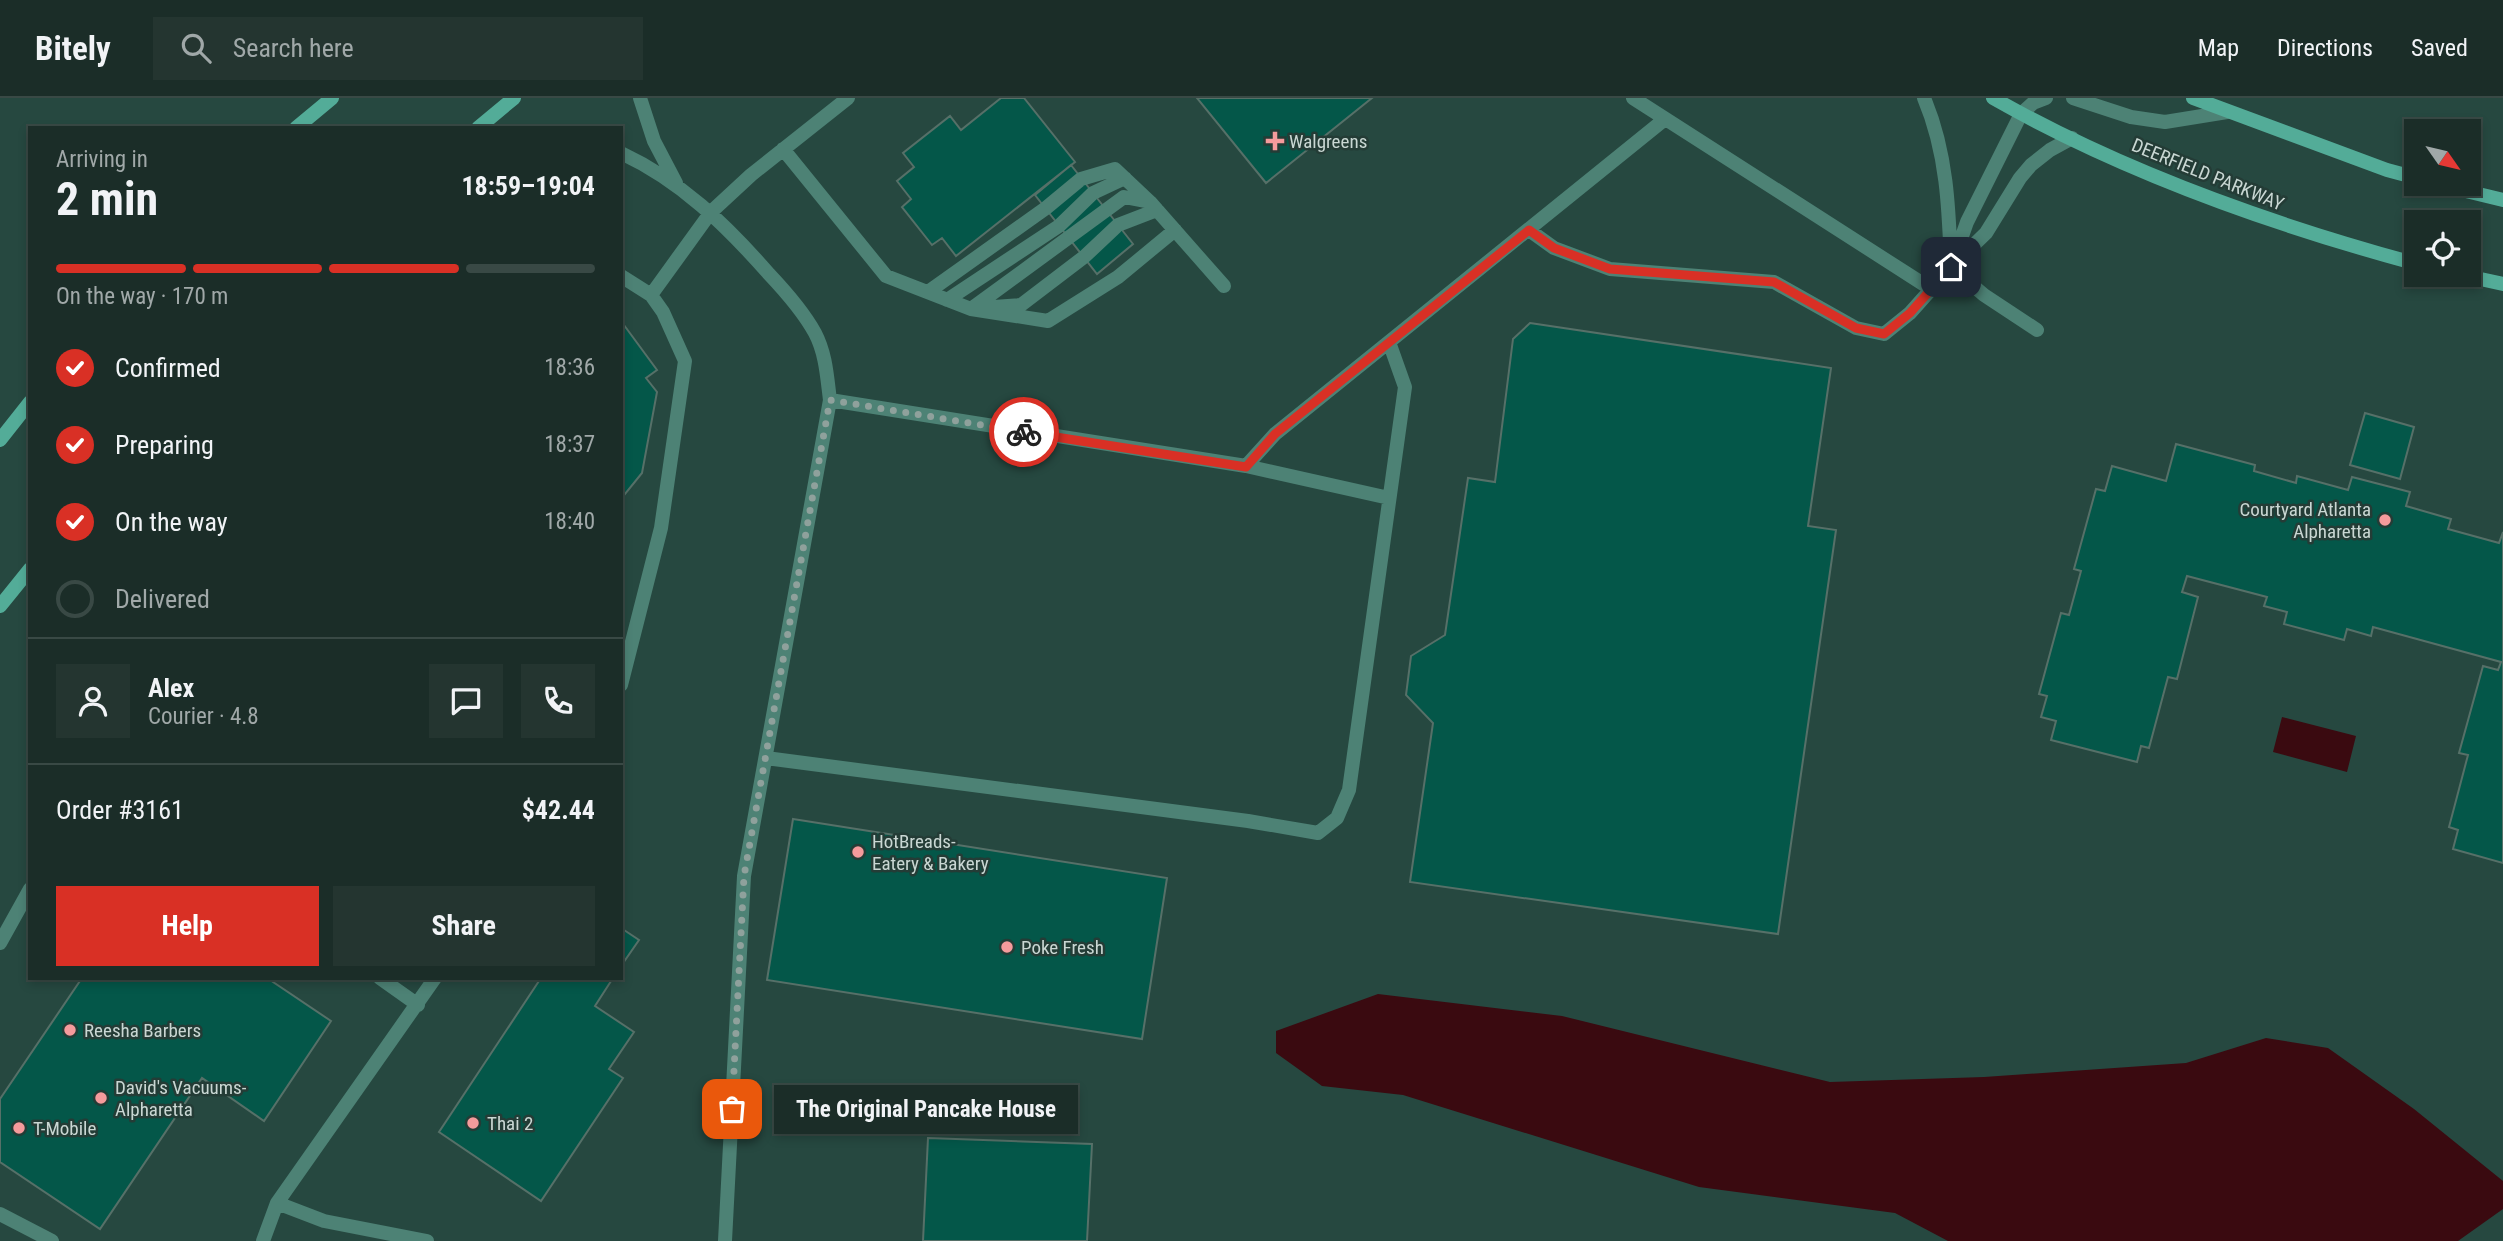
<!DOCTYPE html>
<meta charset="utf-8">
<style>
:root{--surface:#1b2d28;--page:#243530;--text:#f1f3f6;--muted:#a0a8a8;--line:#394945;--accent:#d93025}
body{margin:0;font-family:"Roboto Condensed",sans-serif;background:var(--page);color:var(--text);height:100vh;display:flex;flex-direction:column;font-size:26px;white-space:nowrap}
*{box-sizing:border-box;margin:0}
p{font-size:23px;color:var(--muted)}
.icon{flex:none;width:38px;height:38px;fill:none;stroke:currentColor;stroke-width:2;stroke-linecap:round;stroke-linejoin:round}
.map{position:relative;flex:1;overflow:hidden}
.details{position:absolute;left:28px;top:28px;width:595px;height:854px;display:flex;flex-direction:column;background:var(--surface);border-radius:0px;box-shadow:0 4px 10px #0003,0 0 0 2px var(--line)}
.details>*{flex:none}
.needle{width:46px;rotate:124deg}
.controls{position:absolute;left:2404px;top:21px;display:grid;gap:14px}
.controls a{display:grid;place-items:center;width:77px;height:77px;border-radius:0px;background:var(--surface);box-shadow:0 4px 10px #0003,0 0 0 2px var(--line);font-size:35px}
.pin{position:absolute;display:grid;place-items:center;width:60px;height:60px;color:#fff;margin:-30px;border-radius:14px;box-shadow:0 4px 10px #0006}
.courier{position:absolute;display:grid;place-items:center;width:70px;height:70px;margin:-35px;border:5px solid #d93025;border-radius:50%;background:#fff;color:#222;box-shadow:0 2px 9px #0007}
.bubble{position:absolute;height:49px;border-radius:0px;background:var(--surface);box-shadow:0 4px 10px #0003,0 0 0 2px var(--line);font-size:23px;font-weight:700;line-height:49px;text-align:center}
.headline em{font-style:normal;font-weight:700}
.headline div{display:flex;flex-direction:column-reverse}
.headline{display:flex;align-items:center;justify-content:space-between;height:119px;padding:0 28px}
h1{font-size:46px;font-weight:700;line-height:52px}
.bar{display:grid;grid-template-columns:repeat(4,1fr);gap:10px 7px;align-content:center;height:84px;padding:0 28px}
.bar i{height:9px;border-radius:5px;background:var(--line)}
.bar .active{background:var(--accent)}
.bar p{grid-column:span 4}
.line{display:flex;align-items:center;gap:18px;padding:0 28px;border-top:2px solid var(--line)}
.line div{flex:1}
.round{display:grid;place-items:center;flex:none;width:74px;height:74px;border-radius:0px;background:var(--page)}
ol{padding:0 28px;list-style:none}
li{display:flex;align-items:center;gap:21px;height:77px}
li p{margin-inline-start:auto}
li .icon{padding:7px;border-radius:50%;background:var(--accent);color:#fff;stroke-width:4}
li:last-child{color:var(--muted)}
li i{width:38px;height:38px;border:4px solid var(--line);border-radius:50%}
.action{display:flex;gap:14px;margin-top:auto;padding:14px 28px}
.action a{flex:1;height:80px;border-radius:0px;background:var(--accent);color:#fff;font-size:28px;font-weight:700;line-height:80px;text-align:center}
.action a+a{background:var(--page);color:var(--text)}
header{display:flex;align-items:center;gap:42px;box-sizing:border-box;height:98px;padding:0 35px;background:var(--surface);border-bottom:2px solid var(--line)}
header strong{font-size:33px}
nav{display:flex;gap:38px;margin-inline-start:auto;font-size:24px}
.search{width:490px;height:63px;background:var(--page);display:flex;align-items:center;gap:18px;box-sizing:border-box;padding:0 24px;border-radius:0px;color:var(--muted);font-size:26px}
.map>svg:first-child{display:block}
.built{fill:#264840;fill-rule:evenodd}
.water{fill:#3a0a10}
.building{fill:#045749;stroke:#567068;stroke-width:2}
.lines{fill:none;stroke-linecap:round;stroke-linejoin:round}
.service{stroke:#4d8275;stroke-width:14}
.secondary{stroke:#53ac98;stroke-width:14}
.done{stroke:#8fa19c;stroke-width:7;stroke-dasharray:0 12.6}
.route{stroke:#d93025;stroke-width:9}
.poi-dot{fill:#f59b9c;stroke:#243c36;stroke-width:2.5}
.labels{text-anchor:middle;stroke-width:5;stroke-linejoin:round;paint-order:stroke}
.poi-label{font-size:19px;fill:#c9d7d3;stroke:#243c36;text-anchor:start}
.street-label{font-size:19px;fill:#c9d7d3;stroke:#243c36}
</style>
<header>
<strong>Bitely</strong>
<div class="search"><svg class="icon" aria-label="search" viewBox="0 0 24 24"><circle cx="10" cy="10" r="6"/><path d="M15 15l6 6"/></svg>Search here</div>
<nav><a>Map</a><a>Directions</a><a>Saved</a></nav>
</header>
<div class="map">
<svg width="2503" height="1143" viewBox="0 0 2503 1143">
<rect width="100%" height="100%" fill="#243c36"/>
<path class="built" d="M 0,0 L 2503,0 L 2503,1143 L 0,1143 ZM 30,30 L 621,30 L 621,880 L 30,880 ZM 2417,33 L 2469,33 L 2469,86 L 2417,86 ZM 2417,124 L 2469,124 L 2469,177 L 2417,177 Z"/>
<path class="water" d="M 2282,619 L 2356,638 L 2347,674 L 2273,654 Z
M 1378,896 L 1562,918 L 1830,984 L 1984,979 L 2186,965 L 2266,940 L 2328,950 L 2414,1011 L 2503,1083 L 2503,1111 L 2458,1143 L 1948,1143 L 1895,1115 L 1699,1089 L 1403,997 L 1322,988 L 1276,955 L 1276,933 Z"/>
<path class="building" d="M 1001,0 L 1024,0 L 1075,64 L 956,158 L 942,140 L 932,147 L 902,109 L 911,101 L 897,83 L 914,69 L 903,55 L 950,18 L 961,32 Z
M 1197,0 L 1372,0 L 1266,85 Z
M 1071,67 L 1133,146 L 1097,176 L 1035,97 Z
M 621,223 L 657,272 L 646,280 L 657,294 L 642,375 L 621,401 Z
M 1530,225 L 1831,270 L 1808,428 L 1836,432 L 1778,836 L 1410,784 L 1433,625 L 1406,597 L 1411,558 L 1445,537 L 1468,380 L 1495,384 L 1513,241 Z
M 2365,315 L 2414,329 L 2400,381 L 2350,367 Z
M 2176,346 L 2255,367 L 2254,373 L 2296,385 L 2297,378 L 2348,392 L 2352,379 L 2410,394 L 2406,408 L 2451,421 L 2448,431 L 2499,445 L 2503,434 L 2503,765 L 2453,751 L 2458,732 L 2449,729 L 2468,657 L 2459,655 L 2483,568 L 2498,572 L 2501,564 L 2373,529 L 2371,538 L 2347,531 L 2344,542 L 2284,526 L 2287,514 L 2264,508 L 2267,499 L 2187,478 L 2182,494 L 2198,499 L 2177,581 L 2168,579 L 2149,650 L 2141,648 L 2137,664 L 2051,642 L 2056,623 L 2041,619 L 2047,598 L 2039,596 L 2061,515 L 2069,517 L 2081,473 L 2074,471 L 2096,391 L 2105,393 L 2112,368 L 2166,383 Z
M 793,721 L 1167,780 L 1142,941 L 767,882 Z
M 621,830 L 639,842 L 621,868 Z
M 82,880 L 267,880 L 331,923 L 264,1023 L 202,980 L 100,1131 L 0,1064 L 0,1001 Z
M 541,880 L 613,880 L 595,908 L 634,934 L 609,971 L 623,980 L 541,1103 L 439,1034 Z
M 928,1040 L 1092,1046 L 1087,1143 L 923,1143 Z"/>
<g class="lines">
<path class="service" d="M 640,0 L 654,43 L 676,85
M 1633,0 L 1931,191
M 1924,0 C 1947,54 1949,111 1951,169 L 1984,197 L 2037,232
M 2073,0 L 2131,19 L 2165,24 L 2227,14
M 783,51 L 886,178 L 971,211 L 1124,99 L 1150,104 L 1224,188
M 621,55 C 681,83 726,127 769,176 C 786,194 803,213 815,235 C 826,256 827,279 830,302 L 744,778 L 725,1143
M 1529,132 L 1554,150 L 1610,171 L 1774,184 L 1856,230 L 1884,236 L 1910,215 L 1951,169 L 1986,135 L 2020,80 L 2031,67 L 2050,52 L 2072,40
M 1954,161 L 1967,124 L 2021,16 L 2033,5 L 2046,0
M 621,178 L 651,197 L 663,214 L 685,263 L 661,430 L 621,587
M 928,194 L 1046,110 L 1081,81 L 1115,71 L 1150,104
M 651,197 L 711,114 L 751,77 L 848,0
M 947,202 L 1059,128 L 1093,95 L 1125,80
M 994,209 L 1021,207 L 1084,159 L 1118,127 L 1157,112
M 971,211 L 1048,223 L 1118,179 L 1175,132
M 830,302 L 1246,368 L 1389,400
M 1246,368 L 1275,336 L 1665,21
M 766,660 L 1248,723 L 1318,735 L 1337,720 L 1349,692 L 1405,289 L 1389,244
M 0,845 L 30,791
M 380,880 L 418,907
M 277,1105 L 324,1123 L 427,1143
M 0,1116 L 52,1143
M 263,1143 L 277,1105 L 435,880"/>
<path class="secondary" d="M 1993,0 C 2123,74 2273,127 2417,166
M 2193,0 L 2387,72 L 2417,80
M 296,30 L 332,0
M 478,30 L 514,0
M 2437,86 L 2503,102
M 2462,177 L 2503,186
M 0,342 L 30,304
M 0,508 L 30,471"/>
</g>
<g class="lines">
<path class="done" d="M 732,1011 L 744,778 L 830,302 L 1024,334"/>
<path class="route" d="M 1024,334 L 1246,369 L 1275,336 L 1529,132 L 1554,150 L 1610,171 L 1774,184 L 1856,230 L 1884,236 L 1910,215 L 1951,169"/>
</g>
<g class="poi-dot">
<path d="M1271.5 32.5h7v7h7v7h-7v7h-7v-7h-7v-7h7z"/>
<circle cx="2385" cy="422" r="7"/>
<circle cx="858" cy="754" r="7"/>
<circle cx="1007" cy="849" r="7"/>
<circle cx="70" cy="932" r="7"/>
<circle cx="101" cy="1000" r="7"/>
<circle cx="473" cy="1025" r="7"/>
<circle cx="19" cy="1030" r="7"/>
</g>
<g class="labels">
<g class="poi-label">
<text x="1289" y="50">Walgreens</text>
<text x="2371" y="418" text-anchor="end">Courtyard Atlanta<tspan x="2371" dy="22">Alpharetta</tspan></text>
<text x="872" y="750">HotBreads-<tspan x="872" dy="22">Eatery &amp; Bakery</tspan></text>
<text x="1021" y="856">Poke Fresh</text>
<text x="84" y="939">Reesha Barbers</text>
<text x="115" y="996">David's Vacuums-<tspan x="115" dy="22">Alpharetta</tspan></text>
<text x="487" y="1032">Thai 2</text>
<text x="33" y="1037">T-Mobile</text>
</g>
<g class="street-label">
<text transform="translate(2208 76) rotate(22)" y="7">DEERFIELD PARKWAY</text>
</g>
</g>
</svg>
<div class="controls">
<a><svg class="needle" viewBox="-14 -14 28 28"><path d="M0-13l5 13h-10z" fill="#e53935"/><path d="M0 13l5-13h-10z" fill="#a0a8a8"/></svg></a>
<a><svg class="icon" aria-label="locate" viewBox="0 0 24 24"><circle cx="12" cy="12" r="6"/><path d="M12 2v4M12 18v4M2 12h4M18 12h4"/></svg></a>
</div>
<div class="pin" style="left:732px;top:1011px;background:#ea580c"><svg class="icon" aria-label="bag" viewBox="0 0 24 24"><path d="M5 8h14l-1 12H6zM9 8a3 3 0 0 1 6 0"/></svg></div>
<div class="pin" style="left:1951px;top:169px;background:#1f2937"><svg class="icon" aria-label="home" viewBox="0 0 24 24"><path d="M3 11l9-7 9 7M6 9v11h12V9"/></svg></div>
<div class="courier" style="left:1024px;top:334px"><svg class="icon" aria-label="bike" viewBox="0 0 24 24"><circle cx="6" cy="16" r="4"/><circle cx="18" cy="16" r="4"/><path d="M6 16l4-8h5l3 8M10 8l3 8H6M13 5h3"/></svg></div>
<div class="bubble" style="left:774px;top:987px;width:304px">The Original Pancake House</div>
<section class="details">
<div class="headline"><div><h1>2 min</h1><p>Arriving in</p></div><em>18:59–19:04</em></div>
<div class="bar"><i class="active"></i><i class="active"></i><i class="active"></i><i></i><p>On the way · 170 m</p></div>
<ol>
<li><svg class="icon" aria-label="check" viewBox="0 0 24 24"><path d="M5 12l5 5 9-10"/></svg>Confirmed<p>18:36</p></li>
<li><svg class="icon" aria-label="check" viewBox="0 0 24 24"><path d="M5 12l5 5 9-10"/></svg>Preparing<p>18:37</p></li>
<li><svg class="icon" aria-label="check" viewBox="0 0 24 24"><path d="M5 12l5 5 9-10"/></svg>On the way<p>18:40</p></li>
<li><i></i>Delivered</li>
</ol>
<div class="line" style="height:126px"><a class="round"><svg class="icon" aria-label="person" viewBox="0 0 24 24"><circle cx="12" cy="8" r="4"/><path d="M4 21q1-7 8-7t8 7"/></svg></a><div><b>Alex</b><p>Courier · 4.8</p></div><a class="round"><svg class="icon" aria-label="chat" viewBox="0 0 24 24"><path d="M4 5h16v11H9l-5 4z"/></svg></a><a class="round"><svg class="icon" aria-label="phone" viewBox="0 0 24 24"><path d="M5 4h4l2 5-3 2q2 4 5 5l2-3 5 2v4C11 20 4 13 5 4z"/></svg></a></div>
<div class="line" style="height:91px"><div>Order #3161</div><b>$42.44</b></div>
<div class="action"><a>Help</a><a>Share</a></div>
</section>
</div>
